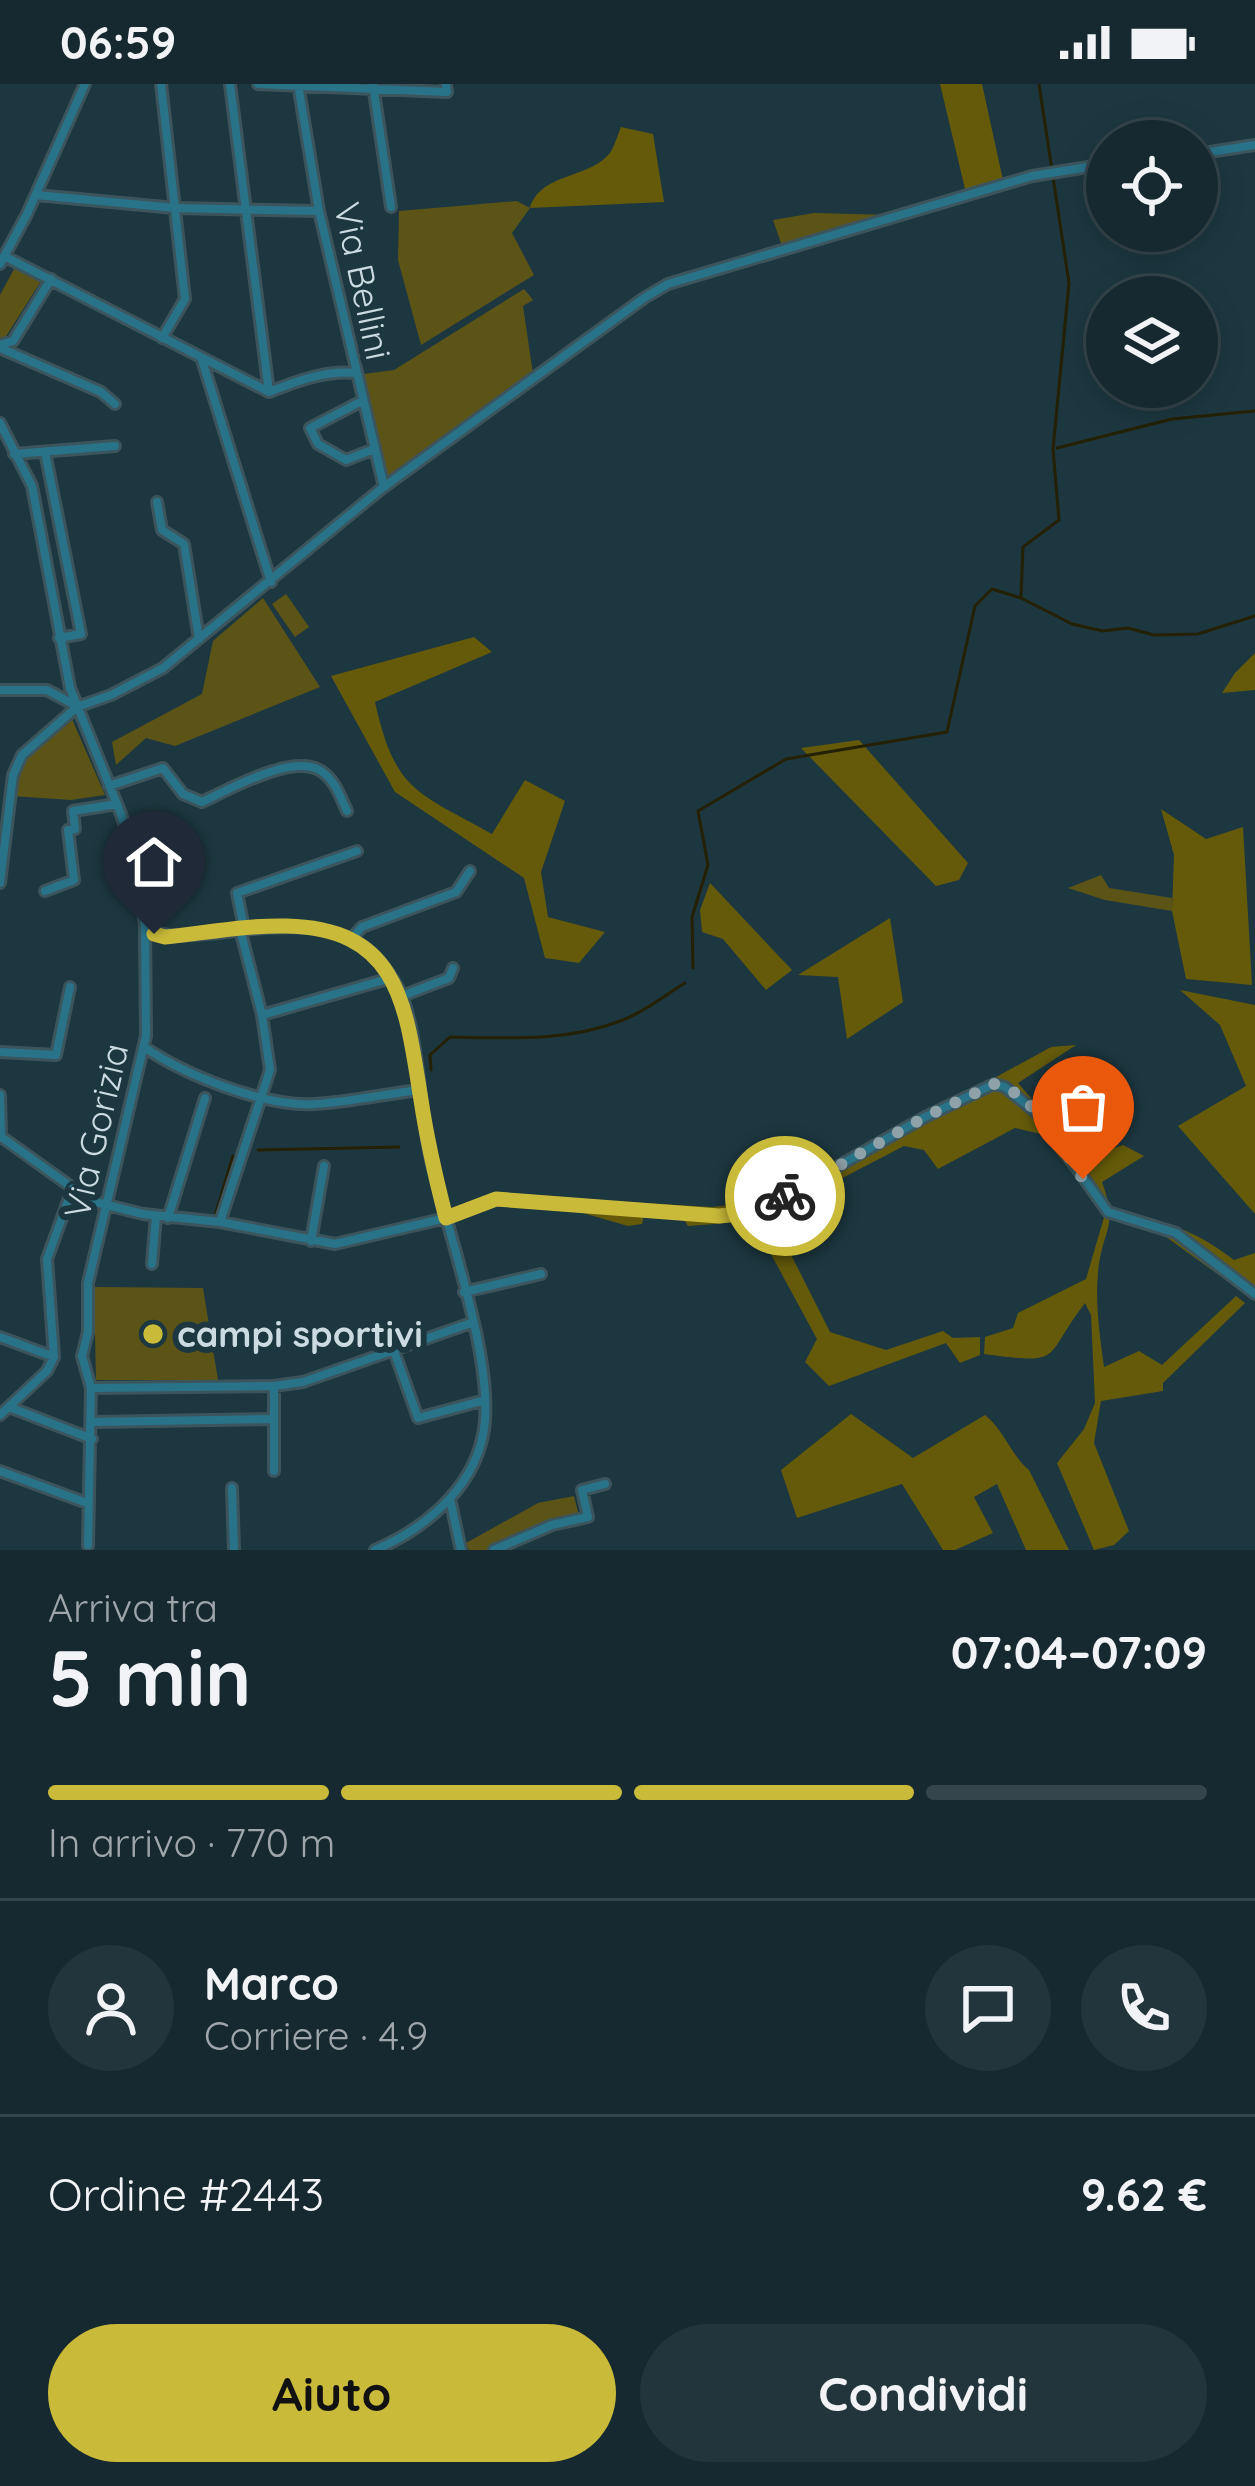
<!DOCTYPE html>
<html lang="it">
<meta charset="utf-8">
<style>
:root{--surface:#162930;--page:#23353c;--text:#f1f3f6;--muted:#9ea6ab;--line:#35454c;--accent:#caba39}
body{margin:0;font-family:Quicksand,sans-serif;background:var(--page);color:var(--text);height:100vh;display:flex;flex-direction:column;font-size:45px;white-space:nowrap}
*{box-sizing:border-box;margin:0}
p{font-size:39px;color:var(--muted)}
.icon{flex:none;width:66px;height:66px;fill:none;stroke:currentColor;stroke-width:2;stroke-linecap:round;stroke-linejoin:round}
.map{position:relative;height:1466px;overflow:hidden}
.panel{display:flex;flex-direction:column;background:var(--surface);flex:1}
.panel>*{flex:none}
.buttons{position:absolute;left:1086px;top:36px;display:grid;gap:24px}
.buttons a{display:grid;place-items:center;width:132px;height:132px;border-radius:50%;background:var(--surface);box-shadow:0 6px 30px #0003,0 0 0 3px var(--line);font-size:60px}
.pin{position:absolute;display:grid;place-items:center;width:102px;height:102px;color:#fff;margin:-123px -51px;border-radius:50% 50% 50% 0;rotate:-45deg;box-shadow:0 0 12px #0007}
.pin .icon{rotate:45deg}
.courier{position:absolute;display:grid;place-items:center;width:120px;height:120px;margin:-60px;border:9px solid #caba39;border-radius:50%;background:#fff;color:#222;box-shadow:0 3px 15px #0007}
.summary em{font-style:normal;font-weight:700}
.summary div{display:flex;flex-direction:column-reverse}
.summary{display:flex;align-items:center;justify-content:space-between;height:204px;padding:0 48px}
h1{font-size:78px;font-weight:700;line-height:90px}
.bar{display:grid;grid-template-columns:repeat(4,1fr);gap:18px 12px;align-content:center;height:144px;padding:0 48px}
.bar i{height:15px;border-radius:9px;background:var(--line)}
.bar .active{background:var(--accent)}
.bar p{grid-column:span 4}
.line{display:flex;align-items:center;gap:30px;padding:0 48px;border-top:3px solid var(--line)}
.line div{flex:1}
.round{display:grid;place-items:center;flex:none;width:126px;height:126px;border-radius:63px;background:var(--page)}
.primary-button{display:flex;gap:24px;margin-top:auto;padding:24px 48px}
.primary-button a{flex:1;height:138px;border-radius:72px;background:var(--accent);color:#111;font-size:48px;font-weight:700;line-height:138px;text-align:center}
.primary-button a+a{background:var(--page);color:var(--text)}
.status{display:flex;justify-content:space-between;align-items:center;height:84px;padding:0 60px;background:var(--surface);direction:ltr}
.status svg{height:33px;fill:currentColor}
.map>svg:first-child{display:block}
.green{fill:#5c5416}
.forest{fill:#645a0a}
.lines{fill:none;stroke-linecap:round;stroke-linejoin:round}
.stream{stroke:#242003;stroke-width:3}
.minor-casing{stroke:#3c555d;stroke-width:14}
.minor{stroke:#297389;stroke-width:8}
.done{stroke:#8fa2a9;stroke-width:12;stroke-dasharray:0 21.6}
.route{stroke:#caba39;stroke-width:15}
.poi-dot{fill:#caba39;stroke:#1d3740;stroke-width:4.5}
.labels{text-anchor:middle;stroke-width:12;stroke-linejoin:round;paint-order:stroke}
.street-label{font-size:36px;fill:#ccdbe1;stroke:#1d3740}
.poi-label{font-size:36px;font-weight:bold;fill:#ccdbe1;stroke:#1d3740;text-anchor:start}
</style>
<div class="status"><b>06:59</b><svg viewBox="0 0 49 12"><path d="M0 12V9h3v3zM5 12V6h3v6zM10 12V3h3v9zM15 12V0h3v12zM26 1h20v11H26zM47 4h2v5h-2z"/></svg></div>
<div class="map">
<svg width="1255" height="1466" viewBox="0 0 1255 1466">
<rect width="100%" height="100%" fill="#1d3740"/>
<path class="green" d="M 517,117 L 530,124 L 512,149 L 534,191 L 421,261 L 398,176 L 399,127 Z
M 814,129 L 893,131 L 782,162 L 773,136 Z
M 14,185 L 41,197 L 5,254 L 0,255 L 0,211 Z
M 524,205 L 533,216 L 523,222 L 533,290 L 387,396 L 364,290 L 394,286 Z
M 286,510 L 309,543 L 295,553 L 272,520 Z
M 263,514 L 320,603 L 175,662 L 146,654 L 116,681 L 112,658 L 202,610 L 213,557 Z
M 72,635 L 105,711 L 71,716 L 12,712 C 19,672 41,658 72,635 Z
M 1101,791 L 1109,804 L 1172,814 L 1172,827 L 1105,816 L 1068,804 Z
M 94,1203 L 203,1204 L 218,1296 L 96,1296 Z
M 574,1412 L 579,1432 L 546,1437 L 492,1463 L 493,1466 L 469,1466 L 466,1459 L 538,1419 Z"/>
<path class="forest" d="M 940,0 L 982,0 L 1003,96 L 966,109 Z
M 621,43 L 653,50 L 664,118 L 530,124 C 540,89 588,95 609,70 C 615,62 617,52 621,43 Z
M 474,553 L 492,568 L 375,618 C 395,708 417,708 492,750 L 525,696 L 565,717 L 541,788 L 548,833 L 605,848 L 579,879 L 545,874 L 524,794 L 395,708 L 331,592 Z
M 1255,569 L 1255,606 L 1222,609 L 1235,589 Z
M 859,656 L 968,779 L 959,796 L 936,802 L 801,664 Z
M 1161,725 L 1206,755 L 1243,743 L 1252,901 L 1186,895 L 1172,827 L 1174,771 Z
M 710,799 L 792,886 L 766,906 L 723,855 L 702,848 L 700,826 Z
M 890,834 L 903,918 L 847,955 L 838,893 L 798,891 Z
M 1180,906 L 1255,921 L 1255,1130 L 1178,1042 L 1246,1002 L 1220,941 Z
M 1076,961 L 1018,999 L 1079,1070 L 1099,1054 L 1108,1066 L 1123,1061 L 1144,1072 L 1102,1098 C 1119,1146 1102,1144 1098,1189 C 1095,1220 1100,1252 1104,1283 L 1139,1267 L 1162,1281 L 1236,1212 L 1245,1219 L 1163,1299 L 1163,1307 L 1101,1317 L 1094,1359 L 1129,1447 L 1114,1461 L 1094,1466 L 1057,1379 L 1084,1345 L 1095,1319 L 1091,1231 L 1085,1219 C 1042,1275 1066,1281 984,1270 L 985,1253 L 1013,1244 L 1018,1229 L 1086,1195 L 1105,1130 L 1041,1050 L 1015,1044 L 938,1085 L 924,1066 L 904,1062 L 771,1131 L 830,1248 L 886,1266 L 943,1247 L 953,1254 L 980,1253 L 980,1271 L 960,1279 L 946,1259 L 829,1302 L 805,1278 L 817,1255 L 753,1137 L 688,1142 L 681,1131 L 644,1131 L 642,1140 L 628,1142 L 576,1127 L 590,1116 L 712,1123 L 753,1118 L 856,1070 L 1051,963 Z
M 1119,1128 C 1167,1138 1195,1146 1234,1176 L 1255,1169 L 1255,1217 L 1162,1150 L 1118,1138 Z
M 851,1330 L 913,1374 L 985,1331 C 1005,1347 1010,1370 1029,1386 L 1069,1466 L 1026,1466 L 997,1400 L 974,1413 L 993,1449 L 955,1466 L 943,1466 L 902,1400 L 797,1434 L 781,1386 Z"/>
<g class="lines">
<path class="stream" d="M 1057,364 L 1172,335 L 1255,327
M 1021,512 L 1023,463 L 1059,436 L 1053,365 L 1069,199 L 1039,0
M 693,884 L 692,833 L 708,781 L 698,727 L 786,675 L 947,648 L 975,522 L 992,505 L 1021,514 L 1072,540 L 1103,547 L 1128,544 L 1154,551 L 1198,550 L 1255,532
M 431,986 L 430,971 L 450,953 C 507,954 566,958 620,937 C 643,929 665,911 685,899
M 258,1066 L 399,1063
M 215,1132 L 233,1072"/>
<defs>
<path id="minor" d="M 161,0 L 185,215 L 162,254
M 230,0 L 269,308
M 258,0 L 447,8 L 446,0
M 298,0 L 319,127 L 384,403
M 373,1 L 391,123
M 1197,70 L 1255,61
M 36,111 L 175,124 L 319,127
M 4,172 L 269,308 C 298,297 325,286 356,289
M 0,180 L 27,130 L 85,0
M 0,261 L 13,257 L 51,195
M 0,264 L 101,308 L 115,320
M 202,276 L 271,498
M 362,317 L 310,344 L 318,360 L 346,376 L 374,365
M 0,339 L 32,402 L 70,604 L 121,730 L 134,773 L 145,841 L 146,952 L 88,1199 L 88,1248 L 82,1272 L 91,1304 L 88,1461
M 45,368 L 81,550 L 59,554
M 14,370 L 115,362
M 157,418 L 162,446 L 184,460 L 199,555
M 0,606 L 47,606 L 73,620
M 109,702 L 163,684 L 183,710 L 202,718 C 230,705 293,669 321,687 C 335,696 340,712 347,727
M 0,799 L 13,691 L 22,671 L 77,623 L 111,611 L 163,584 L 381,405 L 644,214 L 668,200 L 1032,92 L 1107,80
M 45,807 L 74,796 L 68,746 L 75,745 L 73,727 L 117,720
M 146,842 C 179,875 318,806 379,876 C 387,886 398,902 403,914 C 420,965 419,1023 431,1076 C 447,1148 497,1282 483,1351 C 472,1406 424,1445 375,1466
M 244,844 L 237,809 L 357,767
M 351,855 L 362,843 L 456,808 L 470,787
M 402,912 L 449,894 L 453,884
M 262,931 L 391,894
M 144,963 C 185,991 264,1023 315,1020 C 350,1018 385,1010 419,1006
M 0,968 L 56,971 L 70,903
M 0,1011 L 1,1053
M 0,1052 L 91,1117 L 143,1130 L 220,1138 L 335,1160 L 446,1134 L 496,1115 L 719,1132 L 757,1128 L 925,1033 L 994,1000 L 1005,1003 L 1038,1030 L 1108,1128 L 1176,1149 L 1255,1210
M 168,1134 L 205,1014
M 220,1138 L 270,986 L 262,931 L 240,845
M 311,1157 L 324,1082
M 152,1180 L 156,1132
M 464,1208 L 541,1190
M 0,1253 L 54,1273
M 394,1267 L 418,1334 L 485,1316
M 274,1302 L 274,1387
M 91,1304 L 274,1302 L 303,1298 L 471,1239
M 9,1323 L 92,1355
M 0,1331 L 47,1287 L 54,1273 L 47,1175 L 72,1106
M 92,1338 L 274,1335
M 0,1387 L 87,1419
M 232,1404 L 234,1466
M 450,1415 L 461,1466
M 494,1466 L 552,1441 L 588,1433 L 582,1406 L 605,1400"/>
</defs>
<use href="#minor" class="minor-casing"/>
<use href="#minor" class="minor"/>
</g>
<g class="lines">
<path class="done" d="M 785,1112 L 925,1033 L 994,1000 C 1035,1009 1061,1063 1083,1095"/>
<path class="route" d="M 154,850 L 165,853 C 205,849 246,841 286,842 C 401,844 406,924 421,1016 C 427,1056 436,1095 446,1134 L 496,1115 L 719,1132 L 758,1128 L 785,1112"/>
</g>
<circle class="poi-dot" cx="153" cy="1250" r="12"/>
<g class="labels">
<g class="street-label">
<text transform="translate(363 197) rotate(78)" y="13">Via Bellini</text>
<text transform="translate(96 1047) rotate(-77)" y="13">Via Gorizia</text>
</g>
<g class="poi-label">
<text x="177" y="1263">campi sportivi</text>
</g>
</g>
</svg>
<div class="buttons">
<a><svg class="icon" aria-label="locate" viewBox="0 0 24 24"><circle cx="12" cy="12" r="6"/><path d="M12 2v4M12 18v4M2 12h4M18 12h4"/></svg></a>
<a><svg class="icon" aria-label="layers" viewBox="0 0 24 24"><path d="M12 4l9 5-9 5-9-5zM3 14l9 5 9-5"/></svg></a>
</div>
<div class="pin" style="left:1083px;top:1095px;background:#ea580c"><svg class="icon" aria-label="bag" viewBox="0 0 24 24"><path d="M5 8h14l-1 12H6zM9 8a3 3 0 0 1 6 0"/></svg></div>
<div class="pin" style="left:154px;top:850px;background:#1f2937"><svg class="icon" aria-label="home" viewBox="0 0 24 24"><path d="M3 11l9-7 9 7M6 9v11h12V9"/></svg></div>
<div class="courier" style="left:785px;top:1112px"><svg class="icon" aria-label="bike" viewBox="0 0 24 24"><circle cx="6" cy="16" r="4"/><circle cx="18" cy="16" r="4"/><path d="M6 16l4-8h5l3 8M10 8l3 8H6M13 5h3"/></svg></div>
</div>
<section class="panel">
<div class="summary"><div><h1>5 min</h1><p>Arriva tra</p></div><em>07:04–07:09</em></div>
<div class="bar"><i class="active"></i><i class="active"></i><i class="active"></i><i></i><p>In arrivo · 770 m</p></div>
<div class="line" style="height:216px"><a class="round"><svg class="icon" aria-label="person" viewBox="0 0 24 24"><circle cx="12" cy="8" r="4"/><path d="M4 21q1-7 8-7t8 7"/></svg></a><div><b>Marco</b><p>Corriere · 4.9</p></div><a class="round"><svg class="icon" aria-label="chat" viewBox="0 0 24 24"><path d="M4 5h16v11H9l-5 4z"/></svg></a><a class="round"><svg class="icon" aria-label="phone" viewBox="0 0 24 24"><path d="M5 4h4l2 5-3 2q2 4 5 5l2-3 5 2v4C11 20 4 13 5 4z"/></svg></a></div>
<div class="line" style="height:156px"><div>Ordine #2443</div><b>9.62 €</b></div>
<div class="primary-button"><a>Aiuto</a><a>Condividi</a></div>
</section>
